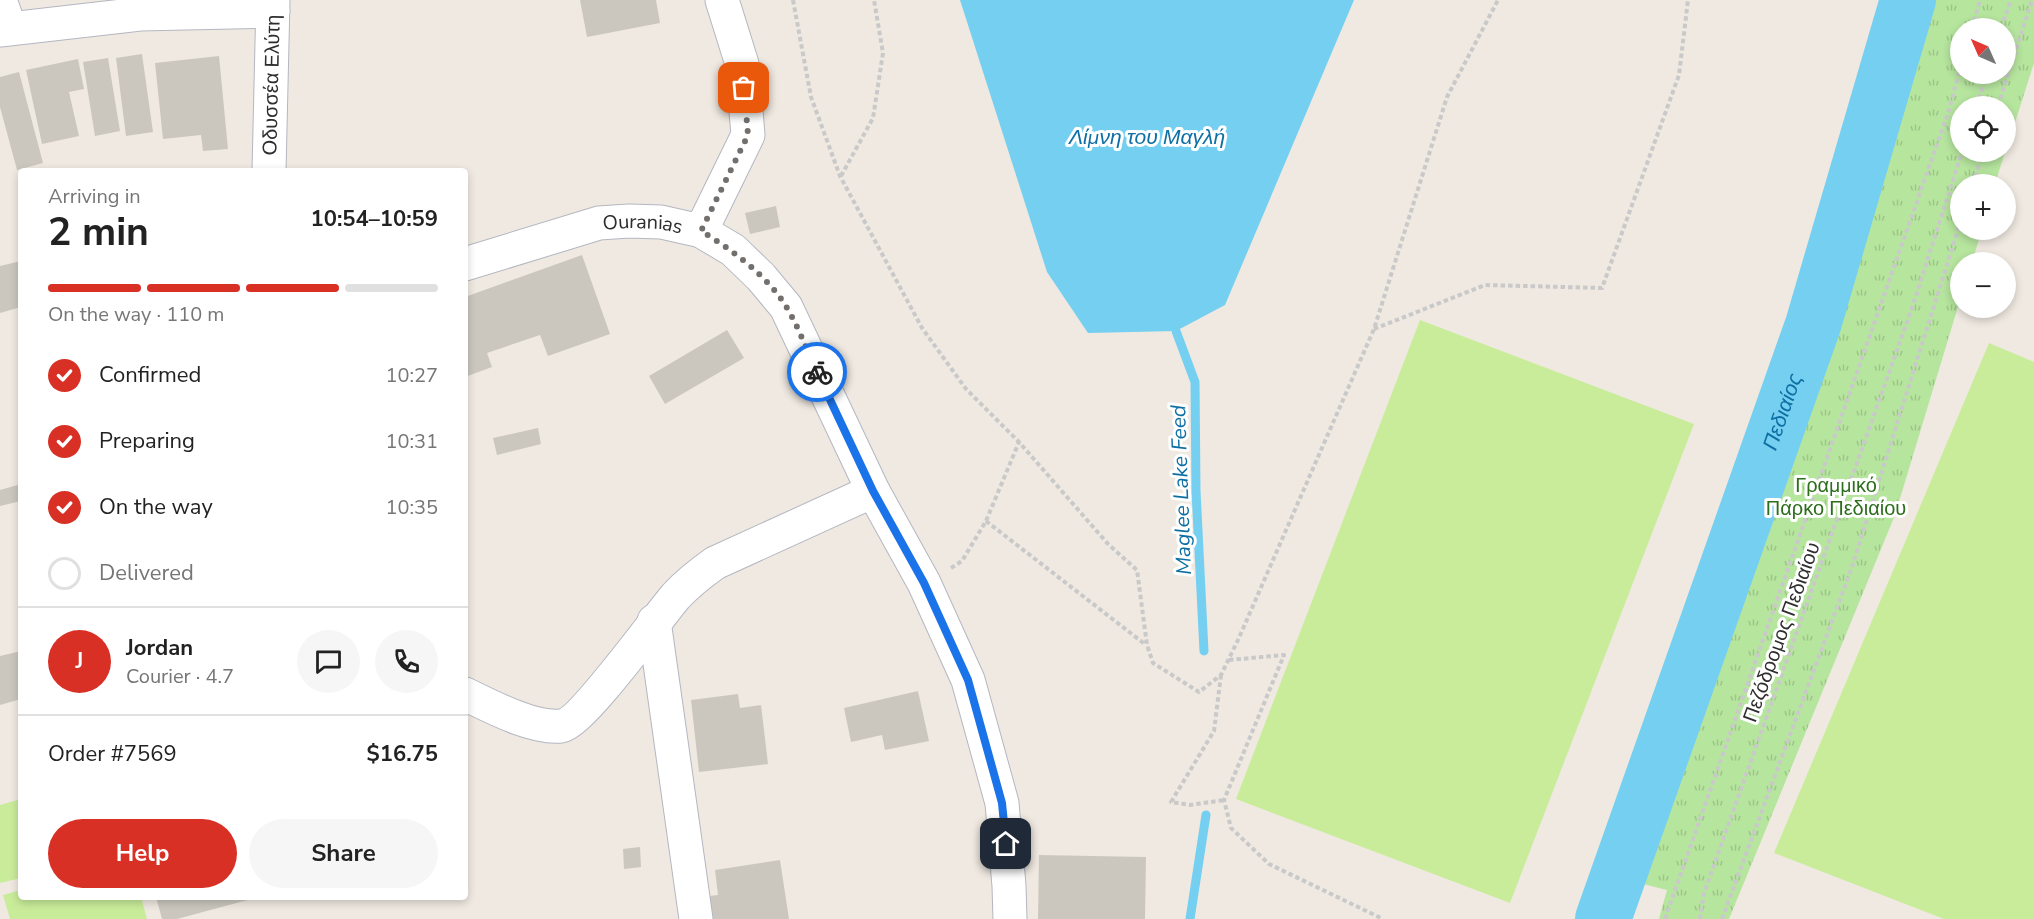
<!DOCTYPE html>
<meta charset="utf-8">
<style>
:root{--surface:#fff;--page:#f6f6f6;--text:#222;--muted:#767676;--line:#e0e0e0;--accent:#d93025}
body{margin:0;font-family:"Nunito Sans",sans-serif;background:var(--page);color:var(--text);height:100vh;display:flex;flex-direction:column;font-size:22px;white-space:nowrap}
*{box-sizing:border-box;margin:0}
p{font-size:20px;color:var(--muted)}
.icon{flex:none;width:33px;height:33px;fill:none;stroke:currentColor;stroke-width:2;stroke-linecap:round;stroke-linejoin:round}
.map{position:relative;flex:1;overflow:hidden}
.panel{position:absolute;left:18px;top:168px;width:450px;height:732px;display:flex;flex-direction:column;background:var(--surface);border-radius:6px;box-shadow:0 3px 9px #0003}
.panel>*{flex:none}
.needle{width:39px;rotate:315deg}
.tools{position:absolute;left:1950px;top:18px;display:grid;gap:12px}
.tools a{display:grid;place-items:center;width:66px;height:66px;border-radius:50%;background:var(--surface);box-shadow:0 3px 9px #0003;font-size:30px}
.pin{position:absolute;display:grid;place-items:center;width:51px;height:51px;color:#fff;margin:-26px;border-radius:12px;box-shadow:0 3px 9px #0006}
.courier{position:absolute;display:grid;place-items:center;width:60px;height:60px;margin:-30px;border:4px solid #1a73e8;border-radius:50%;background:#fff;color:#222;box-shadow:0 2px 8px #0007}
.head em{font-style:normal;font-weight:700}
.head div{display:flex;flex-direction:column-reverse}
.head{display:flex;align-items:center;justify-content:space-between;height:102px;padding:0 30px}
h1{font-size:39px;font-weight:700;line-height:45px}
.bar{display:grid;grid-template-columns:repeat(4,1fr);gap:9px 6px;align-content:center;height:72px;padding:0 30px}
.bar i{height:8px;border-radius:4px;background:var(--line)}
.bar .selected{background:var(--accent)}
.bar p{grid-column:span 4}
.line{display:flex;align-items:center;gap:15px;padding:0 30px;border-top:2px solid var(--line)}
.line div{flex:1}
.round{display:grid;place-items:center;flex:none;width:63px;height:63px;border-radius:32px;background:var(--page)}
ol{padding:0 30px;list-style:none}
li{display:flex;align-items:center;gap:18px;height:66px}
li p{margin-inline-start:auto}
li .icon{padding:6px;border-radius:50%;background:var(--accent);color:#fff;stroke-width:4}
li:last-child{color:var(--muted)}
li i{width:33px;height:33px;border:3px solid var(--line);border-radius:50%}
.cta{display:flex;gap:12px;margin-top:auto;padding:12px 30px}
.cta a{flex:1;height:69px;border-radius:36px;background:var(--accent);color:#fff;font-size:24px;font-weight:700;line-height:69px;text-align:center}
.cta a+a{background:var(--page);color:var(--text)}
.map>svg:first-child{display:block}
.park{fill:url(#park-tufts);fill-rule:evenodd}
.pitch{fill:#c9ec9a}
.water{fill:#75cff0}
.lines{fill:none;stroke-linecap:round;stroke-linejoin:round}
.stream{stroke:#75cff0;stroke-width:9}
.river{stroke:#75cff0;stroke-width:56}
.building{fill:#cbc7bf}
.minor-casing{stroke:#b4b7c1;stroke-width:35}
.path{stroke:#c9c9c9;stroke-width:4;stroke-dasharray:4.5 3;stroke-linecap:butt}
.minor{stroke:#fff;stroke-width:33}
.done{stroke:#726f6d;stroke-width:6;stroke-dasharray:0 10.8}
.route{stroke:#1a73e8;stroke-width:8}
.labels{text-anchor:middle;stroke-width:6;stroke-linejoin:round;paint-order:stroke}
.street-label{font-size:20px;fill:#2e2e2e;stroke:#fff}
.park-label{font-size:20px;fill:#2c6e1b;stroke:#fff}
.water-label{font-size:21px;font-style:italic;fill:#0d6fa3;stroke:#fff}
</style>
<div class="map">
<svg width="2034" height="919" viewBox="0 0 2034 919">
<defs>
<pattern id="park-tufts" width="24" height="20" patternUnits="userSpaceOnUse" patternTransform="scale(1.5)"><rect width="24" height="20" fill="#b6e59e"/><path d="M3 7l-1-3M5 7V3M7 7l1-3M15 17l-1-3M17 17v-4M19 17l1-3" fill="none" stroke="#9dc588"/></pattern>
</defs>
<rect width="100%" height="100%" fill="#efe9e1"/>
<path class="park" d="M 1925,0 L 2034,0 L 2034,63 L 2006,151 L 2006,106 L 1960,106 L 1960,152 L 2005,152 L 1995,184 L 1960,184 L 1960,230 L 1982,230 L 1972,262 L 1960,262 L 1960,300 L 1895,515 L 1729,919 L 1659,919 L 1667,890 L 1639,883 L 1865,217 ZM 1960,28 L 2006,28 L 2006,74 L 1960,74 Z"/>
<path class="pitch" d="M 1420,320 L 1694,424 L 1510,903 L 1236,799 Z
M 1989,343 L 2034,362 L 2034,919 L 1944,919 L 1774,853 Z
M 21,799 L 21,878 L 0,883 L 0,805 Z
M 21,890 L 21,897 L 141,897 L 147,919 L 10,919 L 3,895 Z"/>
<path class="water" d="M 960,0 L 1354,0 L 1225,305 L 1176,331 L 1088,333 L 1047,272 Z"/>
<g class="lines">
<path class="stream" d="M 1176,331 L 1195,382 L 1196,491 L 1204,651
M 1190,919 L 1206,815"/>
<path class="river" id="s1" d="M 1603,919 L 1813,325 L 1908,0"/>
</g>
<path class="building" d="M 580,0 L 656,0 L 660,23 L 587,37 Z
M 142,54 L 153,132 L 126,136 L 116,58 Z
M 219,56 L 228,149 L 203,151 L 201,135 L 163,139 L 155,63 Z
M 108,58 L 120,131 L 95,136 L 83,62 Z
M 78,59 L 84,89 L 69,92 L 79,136 L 42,144 L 26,70 Z
M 19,72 L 43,163 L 17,170 L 0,107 L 0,77 Z
M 776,206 L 780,227 L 750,234 L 745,213 Z
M 582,255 L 610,334 L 548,356 L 540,335 L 487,353 L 492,367 L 465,377 L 465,297 Z
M 21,261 L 21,307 L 0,313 L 0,266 Z
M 727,330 L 744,358 L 665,404 L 649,376 Z
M 538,428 L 541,444 L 497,455 L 493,438 Z
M 21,484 L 21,501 L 0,506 L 0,490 Z
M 21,651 L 21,699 L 0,705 L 0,656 Z
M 918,691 L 929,741 L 885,750 L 882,735 L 851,742 L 844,708 Z
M 738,694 L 740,708 L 761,705 L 768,764 L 699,772 L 691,700 Z
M 640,847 L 641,867 L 624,869 L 623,849 Z
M 1039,855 L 1146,857 L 1145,919 L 1038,919 Z
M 780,860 L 789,919 L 713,919 L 709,896 L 718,895 L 715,870 Z
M 156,897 L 255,897 L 255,898 L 177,919 L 162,919 Z"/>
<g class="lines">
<defs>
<g id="minor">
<path d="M 0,0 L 10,28"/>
<path d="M 0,30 L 140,14 L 273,11"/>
<path id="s2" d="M 269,171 L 273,0"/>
<path d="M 701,231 L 748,135 L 742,64 L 722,0"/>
<path id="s3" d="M 465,264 L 599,223 L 629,221 L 661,222 L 701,231 L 733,250 L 761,277 L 786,307 L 873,491 L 924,583 L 968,680 L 1002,803 L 1009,886 L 1010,919"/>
<path d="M 654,621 L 696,919"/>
<path d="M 465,694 C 490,706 533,729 561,726 C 582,723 657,618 676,596 C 688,583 701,573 715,563 L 873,491"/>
</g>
</defs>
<use href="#minor" class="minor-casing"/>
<path class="path" d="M 793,0 L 811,97 L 840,176 L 922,328 L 966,389 L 1019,442 L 1108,544 L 1137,570 L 1147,645 L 1153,663 L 1199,692 L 1221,675 L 1238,640 L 1374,329 L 1447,97 L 1498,0
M 1972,28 L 1980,0
M 2001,28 L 2011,0
M 1977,106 L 1987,74
M 1998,106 L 2032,0
M 841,176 L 873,118 L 883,53 L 874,0
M 1973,184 L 1983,152
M 1374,329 L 1485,285 L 1602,288 L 1679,75 L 1688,0
M 986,521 L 1146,645
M 951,568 L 962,561 L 986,521 L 1019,442
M 1229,660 L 1284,655 L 1224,800 L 1231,828 L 1269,864 L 1383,919
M 1221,675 L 1214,731 L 1171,802 L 1190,805 L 1224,800
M 1665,919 L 1948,113 L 1960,69
M 1700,919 L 1704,893 L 1912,308 L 1962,152
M 1722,919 L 1852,567 L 1960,223"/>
<use href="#minor" class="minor"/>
</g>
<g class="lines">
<path class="done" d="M 744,88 L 748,135 L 701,231 C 731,249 769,277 787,308 C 799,328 807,351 817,372"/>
<path class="route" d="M 817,372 L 873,491 L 924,583 L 968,680 L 1002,803 L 1006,844"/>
</g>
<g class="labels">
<g class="street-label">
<text dy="7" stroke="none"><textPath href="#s2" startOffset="86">Οδυσσέα Ελύτη</textPath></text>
<text dy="7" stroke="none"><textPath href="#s3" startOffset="184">Ouranias</textPath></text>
<text transform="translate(1781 632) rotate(-70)" y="7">Πεζόδρομος Πεδιαίου</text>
</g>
<g class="park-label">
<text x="1836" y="492">Γραμμικό<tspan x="1836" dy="23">Πάρκο Πεδιαίου</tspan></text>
</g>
<g class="water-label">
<text x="1147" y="144">Λίμνη του Μαγλή</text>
<text dy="7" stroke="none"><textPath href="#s1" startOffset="538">Πεδιαίος</textPath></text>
<text transform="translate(1181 490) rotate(-92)" y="7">Maglee Lake Feed</text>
</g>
</g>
</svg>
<div class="tools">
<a><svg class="needle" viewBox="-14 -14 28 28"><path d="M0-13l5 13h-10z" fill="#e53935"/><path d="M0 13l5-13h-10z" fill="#767676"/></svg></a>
<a><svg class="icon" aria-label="locate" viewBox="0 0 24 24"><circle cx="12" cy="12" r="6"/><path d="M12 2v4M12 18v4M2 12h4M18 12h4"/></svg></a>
<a>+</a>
<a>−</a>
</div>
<div class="pin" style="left:744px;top:88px;background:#ea580c"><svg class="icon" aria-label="bag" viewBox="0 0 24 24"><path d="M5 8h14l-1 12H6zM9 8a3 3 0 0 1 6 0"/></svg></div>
<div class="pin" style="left:1006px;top:844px;background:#1f2937"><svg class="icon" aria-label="home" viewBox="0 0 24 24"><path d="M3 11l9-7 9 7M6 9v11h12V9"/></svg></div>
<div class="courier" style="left:817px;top:372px"><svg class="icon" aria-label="bike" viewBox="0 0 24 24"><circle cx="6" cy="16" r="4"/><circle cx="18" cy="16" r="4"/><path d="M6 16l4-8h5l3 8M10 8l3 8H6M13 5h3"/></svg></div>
<section class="panel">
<div class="head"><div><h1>2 min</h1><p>Arriving in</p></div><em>10:54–10:59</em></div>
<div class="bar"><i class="selected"></i><i class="selected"></i><i class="selected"></i><i></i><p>On the way · 110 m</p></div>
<ol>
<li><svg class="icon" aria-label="check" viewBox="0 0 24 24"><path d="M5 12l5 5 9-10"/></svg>Confirmed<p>10:27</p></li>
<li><svg class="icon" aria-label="check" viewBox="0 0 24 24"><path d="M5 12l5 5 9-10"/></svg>Preparing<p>10:31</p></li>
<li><svg class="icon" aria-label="check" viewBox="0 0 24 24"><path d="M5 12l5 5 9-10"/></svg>On the way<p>10:35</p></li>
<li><i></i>Delivered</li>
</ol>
<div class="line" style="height:108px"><b class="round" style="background:var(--accent);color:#fff">J</b><div><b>Jordan</b><p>Courier · 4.7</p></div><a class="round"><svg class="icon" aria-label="chat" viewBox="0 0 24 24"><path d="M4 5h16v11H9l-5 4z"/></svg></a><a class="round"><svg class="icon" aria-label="phone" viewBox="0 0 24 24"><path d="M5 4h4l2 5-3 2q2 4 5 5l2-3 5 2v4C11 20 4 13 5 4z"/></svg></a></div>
<div class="line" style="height:78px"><div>Order #7569</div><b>$16.75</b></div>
<div class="cta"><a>Help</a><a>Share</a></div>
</section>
</div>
